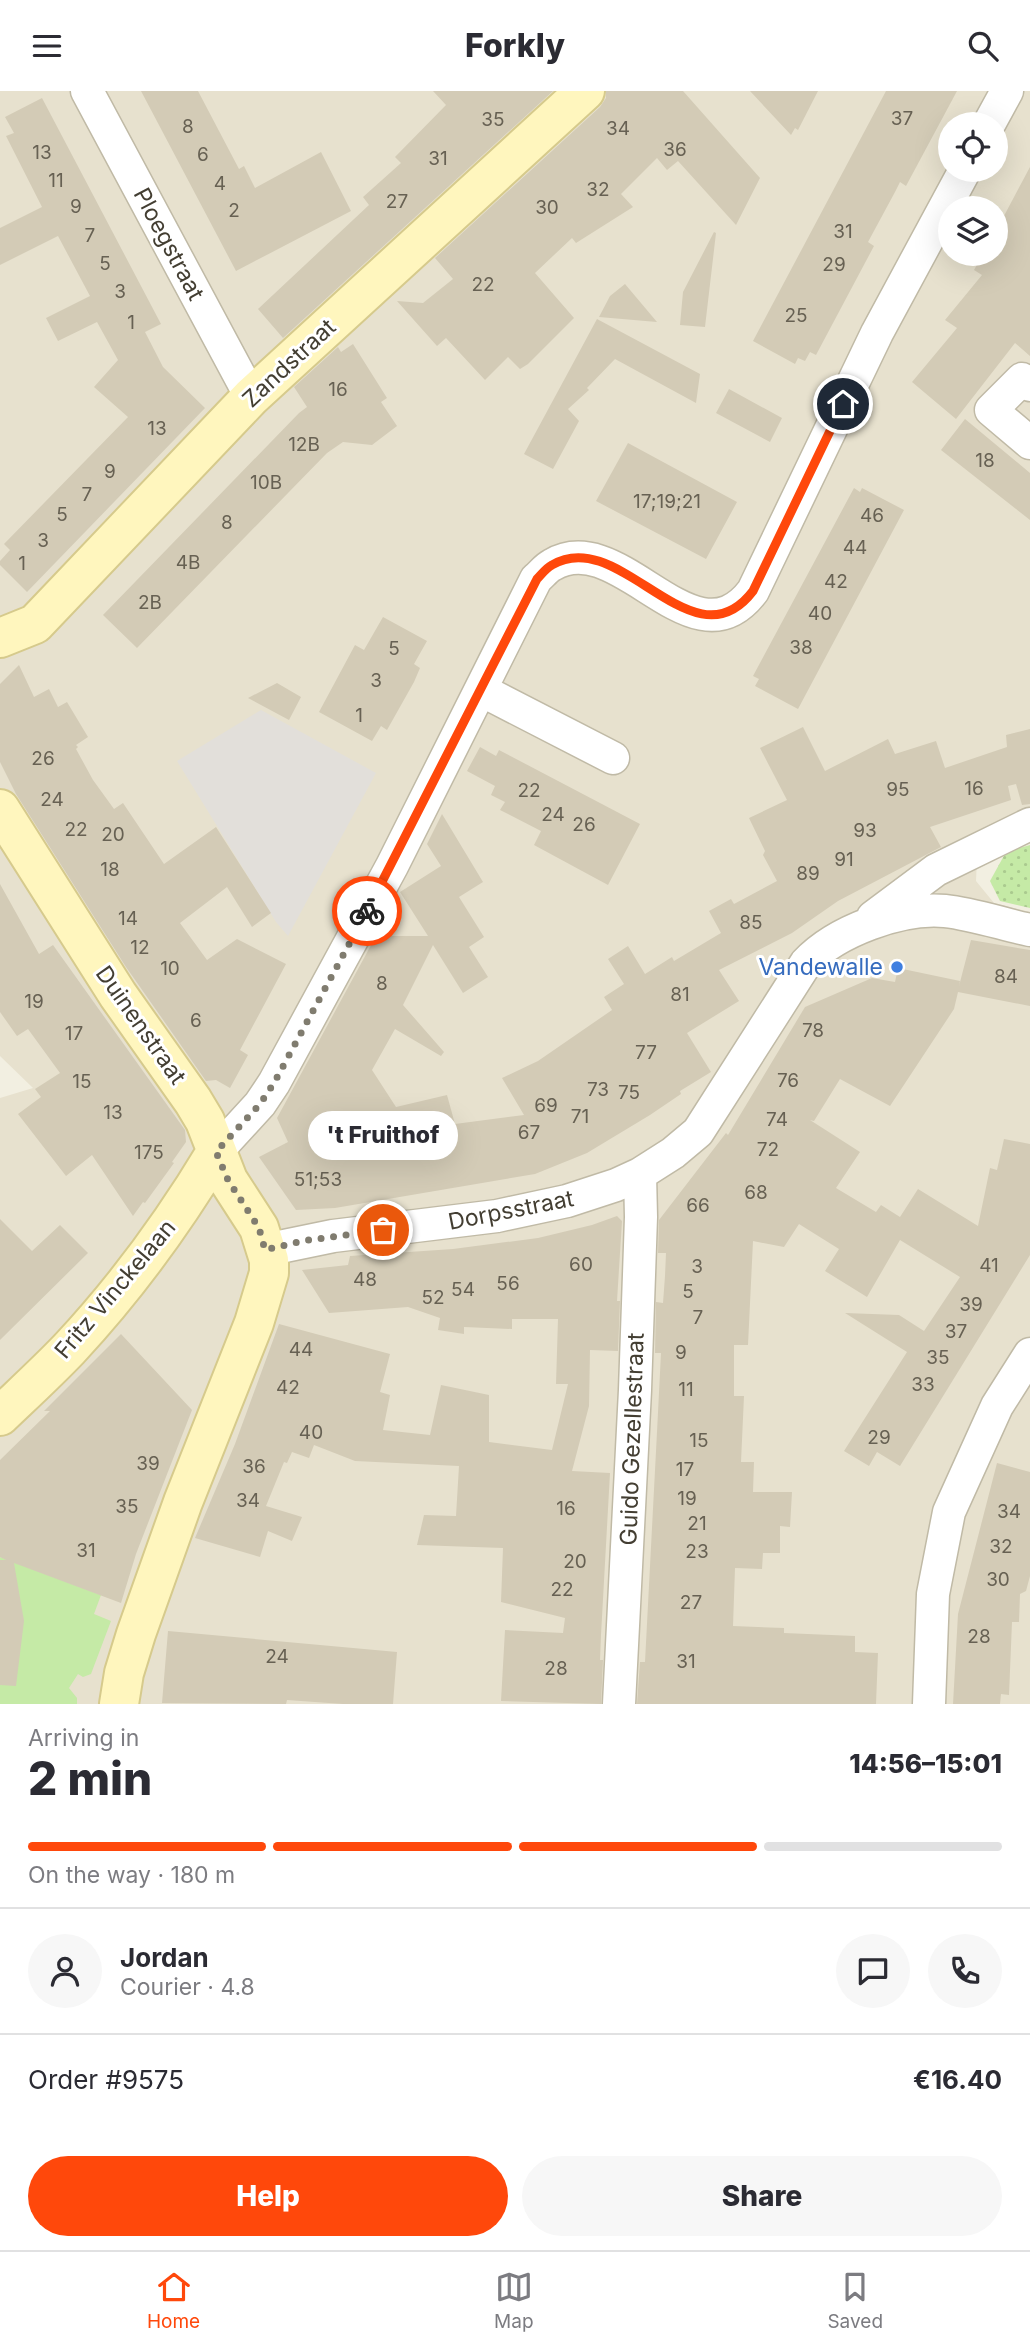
<!DOCTYPE html>
<meta charset="utf-8">
<style>
:root{--surface:#fff;--page:#f7f7f7;--text:#2b2b33;--muted:#7c7c81;--line:#e1e1e2;--accent:#ff480b}
body{margin:0;font-family:Inter,sans-serif;background:var(--page);color:var(--text);height:100vh;display:flex;flex-direction:column;font-size:26px;white-space:nowrap}
*{box-sizing:border-box;margin:0}
p{font-size:23px;color:var(--muted)}
.icon{flex:none;width:38px;height:38px;fill:none;stroke:currentColor;stroke-width:2;stroke-linecap:round;stroke-linejoin:round}
.map{position:relative;height:1613px;overflow:hidden}
.details{display:flex;flex-direction:column;background:var(--surface);flex:1}
.details>*{flex:none}
.controls{position:absolute;left:938px;top:21px;display:grid;gap:14px}
.controls a{display:grid;place-items:center;width:70px;height:70px;border-radius:50%;background:var(--surface);box-shadow:0 7px 28px #0002;font-size:35px}
.pin{position:absolute;display:grid;place-items:center;width:60px;height:60px;color:#fff;margin:-30px;border:4px solid #fff;border-radius:50%;box-shadow:0 2px 7px #0007}
.courier{position:absolute;display:grid;place-items:center;width:70px;height:70px;margin:-35px;border:5px solid #ff480b;border-radius:50%;background:#fff;color:#222;box-shadow:0 2px 9px #0007}
.bubble{position:absolute;height:49px;border-radius:24px;background:var(--surface);box-shadow:0 7px 28px #0002;font-size:23px;font-weight:800;line-height:49px;text-align:center}
.headline em{font-style:normal;font-weight:800}
.headline div{display:flex;flex-direction:column-reverse}
.headline{display:flex;align-items:center;justify-content:space-between;height:119px;padding:0 28px}
h1{font-size:46px;font-weight:800;line-height:52px}
.bar{display:grid;grid-template-columns:repeat(4,1fr);gap:10px 7px;align-content:center;height:84px;padding:0 28px}
.bar i{height:9px;border-radius:5px;background:var(--line)}
.bar .selected{background:var(--accent)}
.bar p{grid-column:span 4}
.line{display:flex;align-items:center;gap:18px;padding:0 28px;border-top:2px solid var(--line)}
.line div{flex:1}
.round{display:grid;place-items:center;flex:none;width:74px;height:74px;border-radius:37px;background:var(--page)}
.action{display:flex;gap:14px;margin-top:auto;padding:14px 28px}
.action a{flex:1;height:80px;border-radius:42px;background:var(--accent);color:#fff;font-size:28px;font-weight:800;line-height:80px;text-align:center}
.action a+a{background:var(--page);color:var(--text)}
header{display:flex;justify-content:space-between;align-items:center;height:91px;padding:0 28px;background:var(--surface);font-size:32px;font-weight:800}
.menu{display:flex;justify-content:space-around;align-items:center;height:98px;border-top:2px solid var(--line);background:var(--surface);font-size:19px;color:var(--muted)}
.menu a{display:grid;justify-items:center;gap:4px}
.menu .selected{color:var(--accent)}
.map>svg:first-child{display:block}
.residential{fill:#e7e1ce;fill-rule:evenodd}
.grass{fill:#c5eaa6}
.park{fill:url(#park-dots)}
.parking{fill:#e2dfda}
.building{fill:#d3cbb6}
.lines{fill:none;stroke-linecap:round;stroke-linejoin:round}
.street-casing{stroke:#c0baa6;stroke-width:35}
.secondary-casing{stroke:#d6ca8c;stroke-width:42}
.street{stroke:#fff;stroke-width:32}
.secondary{stroke:#fff6be;stroke-width:38}
.done{stroke:#807c6f;stroke-width:7;stroke-dasharray:0 12.6}
.route{stroke:#ff480b;stroke-width:9}
.shop-dot{fill:#3f7fe0;stroke:#fff;stroke-width:2.5}
.labels{text-anchor:middle;stroke-width:6;stroke-linejoin:round;paint-order:stroke}
.number-label{font-size:19px;fill:#676153}
.street-label{font-size:23px;fill:#433e32;stroke:#fff}
.shop-label{font-size:23px;fill:#366cbe;stroke:#fff;text-anchor:end}
</style>
<header><svg class="icon" aria-label="menu" viewBox="0 0 24 24"><path d="M4 6h16M4 12h16M4 18h16"/></svg>Forkly<svg class="icon" aria-label="search" viewBox="0 0 24 24"><circle cx="10" cy="10" r="6"/><path d="M15 15l6 6"/></svg></header>
<div class="map">
<svg width="1030" height="1613" viewBox="0 0 1030 1613">
<defs>
<pattern id="park-dots" width="8" height="8" patternUnits="userSpaceOnUse" patternTransform="scale(1.75)"><rect width="8" height="8" fill="#c5eaa6"/><path d="M2 2h.1M6 6h.1" fill="none" stroke="#aaca8f" stroke-width="1.8" stroke-linecap="round"/></pattern>
</defs>
<rect width="100%" height="100%" fill="#f2efe1"/>
<path class="residential" d="M 0,0 L 1030,0 L 1030,722 L 978,745 L 976,790 L 994,812 L 1030,821 L 1030,1613 L 0,1613 L 0,1007 L 33,997 L 0,965 ZM 950,33 L 996,33 L 996,79 L 950,79 ZM 950,117 L 996,117 L 996,163 L 950,163 Z"/>
<path class="grass" d="M 0,1466 L 101,1504 L 94,1523 L 111,1530 L 91,1583 L 83,1586 L 78,1583 L 69,1597 L 77,1607 L 77,1613 L 0,1613 Z"/>
<path class="park" d="M 1030,754 L 1030,817 L 1000,810 L 990,790 L 1006,761 Z"/>
<path class="parking" d="M 261,619 L 376,682 L 288,845 L 276,831 L 177,670 Z"/>
<path class="building" d="M 141,0 L 198,0 L 239,78 L 244,75 L 255,97 L 321,61 L 351,120 L 236,180 Z
M 433,0 L 553,0 L 283,247 L 258,218 L 369,114 L 363,106 L 401,72 L 395,66 L 446,14 Z
M 606,0 L 683,0 L 760,87 L 736,134 L 678,70 L 667,79 L 657,67 L 621,103 L 633,116 L 576,152 L 572,147 L 535,182 L 574,227 L 528,273 L 520,278 L 508,266 L 485,289 L 446,247 L 437,255 L 397,210 L 423,212 L 453,188 L 435,167 L 600,16 L 606,7 Z
M 750,0 L 818,0 L 798,39 L 795,37 L 791,44 Z
M 886,0 L 957,0 L 906,95 L 900,91 L 895,101 L 868,151 L 874,155 L 816,264 L 810,261 L 805,270 L 798,267 L 795,273 L 753,250 Z
M 42,7 L 161,233 L 145,241 L 163,276 L 205,317 L 27,501 L 0,474 L 0,470 L 10,459 L 4,453 L 128,326 L 94,296 L 118,269 L 97,231 L 58,250 L 46,227 L 90,205 L 58,145 L 0,174 L 0,137 L 42,116 L 6,45 L 14,42 L 5,26 Z
M 1030,76 L 1030,265 L 1015,252 L 956,328 L 912,291 L 957,237 L 945,229 L 982,184 L 974,179 L 983,163 L 996,163 L 996,140 Z
M 714,141 L 716,142 L 705,236 L 680,234 L 683,201 Z
M 625,193 L 657,231 L 599,226 L 610,205 Z
M 597,228 L 700,283 L 696,312 L 615,268 L 587,297 L 589,299 L 568,318 L 579,330 L 553,378 L 524,363 Z
M 353,253 L 387,307 L 381,311 L 397,335 L 372,354 L 343,351 L 327,362 L 137,557 L 103,524 L 299,322 L 307,316 L 294,296 L 338,256 L 341,261 Z
M 729,298 L 782,327 L 770,351 L 716,322 Z
M 965,328 L 1030,382 L 1030,429 L 941,359 Z
M 628,352 L 737,411 L 706,468 L 596,410 Z
M 854,397 L 860,401 L 862,397 L 904,419 L 798,618 L 755,595 L 759,588 L 753,585 Z
M 383,526 L 427,550 L 414,573 L 420,577 L 414,591 L 387,639 L 381,635 L 372,650 L 319,621 L 355,554 L 364,559 Z
M 19,574 L 34,606 L 49,598 L 58,616 L 67,611 L 88,646 L 76,654 L 78,656 L 76,658 L 93,689 L 114,718 L 123,712 L 164,773 L 216,736 L 271,822 L 252,836 L 227,796 L 180,832 L 207,869 L 237,848 L 286,873 L 240,959 L 248,964 L 230,997 L 216,989 L 206,990 L 126,876 L 16,703 L 0,671 L 0,593 Z
M 277,592 L 301,606 L 289,629 L 248,607 Z
M 803,636 L 825,680 L 888,648 L 895,663 L 936,650 L 945,677 L 1007,656 L 1006,644 L 1030,638 L 1030,713 L 1022,714 L 1016,693 L 1008,695 L 1011,709 L 930,736 L 941,756 L 838,810 L 792,842 L 719,879 L 739,910 L 687,942 L 711,981 L 680,1000 L 681,1003 L 650,1024 L 587,1062 L 535,1083 L 335,1117 L 296,1119 L 259,1066 L 288,1051 L 277,1027 L 376,845 L 428,845 L 400,801 L 441,775 L 427,753 L 442,723 L 483,791 L 459,806 L 484,846 L 469,856 L 488,886 L 463,902 L 433,854 L 403,914 L 444,961 L 441,965 L 395,938 L 372,979 L 396,1016 L 447,1004 L 455,1033 L 524,1024 L 502,987 L 538,970 L 612,919 L 604,906 L 624,893 L 608,868 L 628,855 L 645,883 L 672,866 L 674,870 L 721,842 L 709,820 L 731,808 L 734,813 L 777,790 L 763,764 L 765,760 L 749,727 L 787,709 L 760,657 Z
M 480,656 L 496,665 L 499,659 L 640,733 L 608,794 L 534,754 L 541,740 L 500,719 L 505,711 L 491,704 L 495,695 L 467,680 Z
M 0,793 L 39,863 L 53,854 L 185,1039 L 186,1051 L 172,1071 L 174,1072 L 145,1112 L 143,1111 L 133,1125 L 92,1064 L 66,1085 L 18,1023 L 41,1006 L 35,998 L 60,982 L 28,938 L 17,945 L 0,921 Z
M 971,849 L 1030,859 L 1030,915 L 958,901 L 954,918 L 890,1015 L 840,988 L 814,1030 L 810,1029 L 860,1061 L 836,1097 L 876,1121 L 881,1114 L 900,1126 L 918,1098 L 978,1135 L 990,1077 L 997,1079 L 1004,1048 L 1030,1053 L 1030,1164 L 900,1375 L 877,1361 L 869,1375 L 844,1360 L 907,1261 L 845,1222 L 899,1224 L 924,1240 L 960,1186 L 900,1149 L 867,1206 L 825,1180 L 839,1158 L 799,1133 L 784,1156 L 753,1150 L 748,1254 L 734,1254 L 734,1305 L 744,1305 L 741,1371 L 754,1371 L 753,1401 L 792,1401 L 790,1436 L 780,1435 L 780,1462 L 763,1462 L 762,1478 L 735,1477 L 733,1535 L 784,1537 L 784,1542 L 855,1545 L 855,1561 L 878,1562 L 876,1613 L 637,1613 L 640,1571 L 645,1571 L 657,1341 L 661,1262 L 655,1262 L 656,1211 L 663,1212 L 665,1185 L 666,1162 L 658,1162 L 659,1129 L 726,1042 L 728,1044 L 805,916 L 872,887 L 895,891 L 898,877 L 960,890 L 959,895 Z
M 617,1125 L 622,1130 L 617,1210 L 620,1210 L 618,1260 L 590,1259 L 589,1315 L 572,1380 L 610,1382 L 601,1544 L 600,1569 L 603,1569 L 601,1613 L 501,1610 L 505,1539 L 563,1542 L 565,1527 L 501,1511 L 503,1457 L 417,1454 L 424,1424 L 456,1425 L 459,1375 L 355,1370 L 314,1354 L 309,1367 L 292,1361 L 287,1372 L 284,1371 L 266,1415 L 302,1426 L 292,1450 L 268,1440 L 260,1466 L 195,1447 L 235,1353 L 279,1233 L 390,1263 L 380,1301 L 390,1304 L 383,1339 L 430,1344 L 441,1294 L 489,1304 L 489,1351 L 552,1359 L 568,1293 L 556,1293 L 558,1228 L 512,1228 L 512,1238 L 464,1236 L 464,1243 L 438,1239 L 440,1227 L 408,1216 L 329,1222 L 302,1179 L 348,1174 L 350,1165 L 453,1158 L 538,1147 L 592,1134 Z
M 0,1128 L 32,1160 L 60,1134 L 88,1162 L 0,1249 Z
M 121,1243 L 192,1319 L 136,1463 L 121,1512 L 14,1472 L 24,1530 L 16,1595 L 0,1594 L 0,1469 L 6,1469 L 0,1466 L 0,1369 L 50,1320 L 44,1320 Z
M 997,1372 L 1030,1381 L 1030,1485 L 1026,1500 L 1020,1503 L 1019,1531 L 1012,1531 L 1009,1604 L 1001,1603 L 1000,1613 L 953,1613 L 958,1523 Z
M 168,1540 L 397,1561 L 393,1613 L 343,1613 L 287,1609 L 286,1613 L 162,1612 Z"/>
<g class="lines">
<defs>
<path id="street" d="M 87,0 L 251,306
M 989,33 L 1007,0
M 1030,294 L 1022,288 L 991,319 L 1030,352
M 481,599 L 613,667
M 873,826 L 936,779 L 1030,733
M 216,1061 L 260,1013 L 274,992 L 392,775 L 536,488 C 541,484 546,477 552,474 C 620,433 693,579 753,500 L 877,242 L 965,79
M 265,1159 L 333,1145 L 497,1125 L 567,1110 L 616,1094 L 640,1083 L 673,1062 L 698,1041 L 806,872 C 836,840 901,816 945,820 C 973,823 1002,833 1030,839
M 619,1613 L 635,1299 L 641,1126 L 640,1083
M 929,1613 L 933,1503 L 949,1421 L 997,1315 L 1030,1263"/>
<path id="secondary" d="M 0,547 L 35,533 L 251,306 L 585,0
M 0,718 L 118,904 L 193,1010 L 205,1030 L 228,1089 L 259,1137 L 269,1169 L 269,1182 L 254,1232 L 183,1411 L 136,1543 L 124,1582 L 119,1613
M 0,1325 C 23,1303 47,1281 69,1258 C 125,1198 174,1131 216,1061"/>
</defs>
<use href="#street" class="street-casing"/>
<use href="#secondary" class="secondary-casing"/>
<use href="#street" class="street"/>
<use href="#secondary" class="secondary"/>
</g>
<g class="lines">
<path class="done" d="M 367,820 L 274,992 L 260,1013 L 216,1061 L 228,1089 L 259,1137 L 265,1159 L 302,1150 L 383,1139"/>
<path class="route" d="M 367,820 L 537,488 C 541,484 546,477 552,474 C 620,433 693,579 753,500 L 843,313"/>
</g>
<circle class="shop-dot" cx="897" cy="876" r="7"/>
<g class="labels">
<g class="number-label">
<text x="902" y="34">37</text>
<text x="493" y="35">35</text>
<text x="188" y="42">8</text>
<text x="618" y="44">34</text>
<text x="675" y="65">36</text>
<text x="42" y="68">13</text>
<text x="203" y="70">6</text>
<text x="438" y="74">31</text>
<text x="56" y="96">11</text>
<text x="220" y="99">4</text>
<text x="598" y="105">32</text>
<text x="397" y="117">27</text>
<text x="76" y="122">9</text>
<text x="547" y="123">30</text>
<text x="234" y="126">2</text>
<text x="843" y="147">31</text>
<text x="90" y="151">7</text>
<text x="105" y="179">5</text>
<text x="834" y="180">29</text>
<text x="483" y="200">22</text>
<text x="120" y="207">3</text>
<text x="796" y="231">25</text>
<text x="131" y="238">1</text>
<text x="338" y="305">16</text>
<text x="157" y="344">13</text>
<text x="304" y="360">12B</text>
<text x="985" y="376">18</text>
<text x="110" y="387">9</text>
<text x="266" y="398">10B</text>
<text x="87" y="410">7</text>
<text x="667" y="417">17;19;21</text>
<text x="62" y="430">5</text>
<text x="872" y="431">46</text>
<text x="227" y="438">8</text>
<text x="43" y="456">3</text>
<text x="855" y="463">44</text>
<text x="188" y="478">4B</text>
<text x="22" y="479">1</text>
<text x="836" y="497">42</text>
<text x="150" y="518">2B</text>
<text x="820" y="529">40</text>
<text x="801" y="563">38</text>
<text x="394" y="564">5</text>
<text x="376" y="596">3</text>
<text x="359" y="631">1</text>
<text x="43" y="674">26</text>
<text x="974" y="704">16</text>
<text x="898" y="705">95</text>
<text x="529" y="706">22</text>
<text x="52" y="715">24</text>
<text x="553" y="730">24</text>
<text x="584" y="740">26</text>
<text x="76" y="745">22</text>
<text x="865" y="746">93</text>
<text x="113" y="750">20</text>
<text x="844" y="775">91</text>
<text x="110" y="785">18</text>
<text x="808" y="789">89</text>
<text x="128" y="834">14</text>
<text x="751" y="838">85</text>
<text x="140" y="863">12</text>
<text x="170" y="884">10</text>
<text x="1006" y="892">84</text>
<text x="382" y="899">8</text>
<text x="680" y="910">81</text>
<text x="34" y="917">19</text>
<text x="196" y="936">6</text>
<text x="813" y="946">78</text>
<text x="74" y="949">17</text>
<text x="646" y="968">77</text>
<text x="788" y="996">76</text>
<text x="82" y="997">15</text>
<text x="598" y="1005">73</text>
<text x="629" y="1008">75</text>
<text x="546" y="1021">69</text>
<text x="113" y="1028">13</text>
<text x="580" y="1032">71</text>
<text x="777" y="1035">74</text>
<text x="529" y="1048">67</text>
<text x="768" y="1065">72</text>
<text x="149" y="1068">175</text>
<text x="318" y="1095">51;53</text>
<text x="756" y="1108">68</text>
<text x="698" y="1121">66</text>
<text x="581" y="1180">60</text>
<text x="989" y="1181">41</text>
<text x="697" y="1182">3</text>
<text x="365" y="1195">48</text>
<text x="508" y="1199">56</text>
<text x="463" y="1205">54</text>
<text x="688" y="1207">5</text>
<text x="433" y="1213">52</text>
<text x="971" y="1220">39</text>
<text x="698" y="1233">7</text>
<text x="956" y="1247">37</text>
<text x="301" y="1265">44</text>
<text x="681" y="1268">9</text>
<text x="938" y="1273">35</text>
<text x="923" y="1300">33</text>
<text x="288" y="1303">42</text>
<text x="686" y="1305">11</text>
<text x="311" y="1348">40</text>
<text x="879" y="1353">29</text>
<text x="699" y="1356">15</text>
<text x="148" y="1379">39</text>
<text x="254" y="1382">36</text>
<text x="685" y="1385">17</text>
<text x="687" y="1414">19</text>
<text x="248" y="1416">34</text>
<text x="127" y="1422">35</text>
<text x="566" y="1424">16</text>
<text x="1009" y="1427">34</text>
<text x="697" y="1439">21</text>
<text x="1001" y="1462">32</text>
<text x="86" y="1466">31</text>
<text x="697" y="1467">23</text>
<text x="575" y="1477">20</text>
<text x="998" y="1495">30</text>
<text x="562" y="1505">22</text>
<text x="691" y="1518">27</text>
<text x="979" y="1552">28</text>
<text x="277" y="1572">24</text>
<text x="686" y="1577">31</text>
<text x="556" y="1584">28</text>
</g>
<g class="street-label">
<text transform="translate(169 153) rotate(62)" y="8">Ploegstraat</text>
<text transform="translate(289 272) rotate(-43)" y="8">Zandstraat</text>
<text transform="translate(141 934) rotate(55)" y="8">Duinenstraat</text>
<text transform="translate(511 1119) rotate(-11)" y="8">Dorpsstraat</text>
<text transform="translate(115 1198) rotate(-50)" y="8">Fritz Vinckelaan</text>
<text transform="translate(632 1348) rotate(-88)" y="8">Guido Gezellestraat</text>
</g>
<g class="shop-label">
<text x="883" y="884">Vandewalle</text>
</g>
</g>
</svg>
<div class="controls">
<a><svg class="icon" aria-label="locate" viewBox="0 0 24 24"><circle cx="12" cy="12" r="6"/><path d="M12 2v4M12 18v4M2 12h4M18 12h4"/></svg></a>
<a><svg class="icon" aria-label="layers" viewBox="0 0 24 24"><path d="M12 4l9 5-9 5-9-5zM3 14l9 5 9-5"/></svg></a>
</div>
<div class="pin" style="left:383px;top:1139px;background:#ea580c"><svg class="icon" aria-label="bag" viewBox="0 0 24 24"><path d="M5 8h14l-1 12H6zM9 8a3 3 0 0 1 6 0"/></svg></div>
<div class="pin" style="left:843px;top:313px;background:#1f2937"><svg class="icon" aria-label="home" viewBox="0 0 24 24"><path d="M3 11l9-7 9 7M6 9v11h12V9"/></svg></div>
<div class="courier" style="left:367px;top:820px"><svg class="icon" aria-label="bike" viewBox="0 0 24 24"><circle cx="6" cy="16" r="4"/><circle cx="18" cy="16" r="4"/><path d="M6 16l4-8h5l3 8M10 8l3 8H6M13 5h3"/></svg></div>
<div class="bubble" style="left:308px;top:1020px;width:150px">'t Fruithof</div>
</div>
<section class="details">
<div class="headline"><div><h1>2 min</h1><p>Arriving in</p></div><em>14:56–15:01</em></div>
<div class="bar"><i class="selected"></i><i class="selected"></i><i class="selected"></i><i></i><p>On the way · 180 m</p></div>
<div class="line" style="height:126px"><a class="round"><svg class="icon" aria-label="person" viewBox="0 0 24 24"><circle cx="12" cy="8" r="4"/><path d="M4 21q1-7 8-7t8 7"/></svg></a><div><b>Jordan</b><p>Courier · 4.8</p></div><a class="round"><svg class="icon" aria-label="chat" viewBox="0 0 24 24"><path d="M4 5h16v11H9l-5 4z"/></svg></a><a class="round"><svg class="icon" aria-label="phone" viewBox="0 0 24 24"><path d="M5 4h4l2 5-3 2q2 4 5 5l2-3 5 2v4C11 20 4 13 5 4z"/></svg></a></div>
<div class="line" style="height:91px"><div>Order #9575</div><b>€16.40</b></div>
<div class="action"><a>Help</a><a>Share</a></div>
</section>
<nav class="menu">
<a class="selected"><svg class="icon" aria-label="home" viewBox="0 0 24 24"><path d="M3 11l9-7 9 7M6 9v11h12V9"/></svg>Home</a>
<a><svg class="icon" aria-label="map" viewBox="0 0 24 24"><path d="M3 6l6-2 6 2 6-2v14l-6 2-6-2-6 2zM9 4v14M15 6v14"/></svg>Map</a>
<a><svg class="icon" aria-label="saved" viewBox="0 0 24 24"><path d="M7 4h10v16l-5-4-5 4z"/></svg>Saved</a>
</nav>
